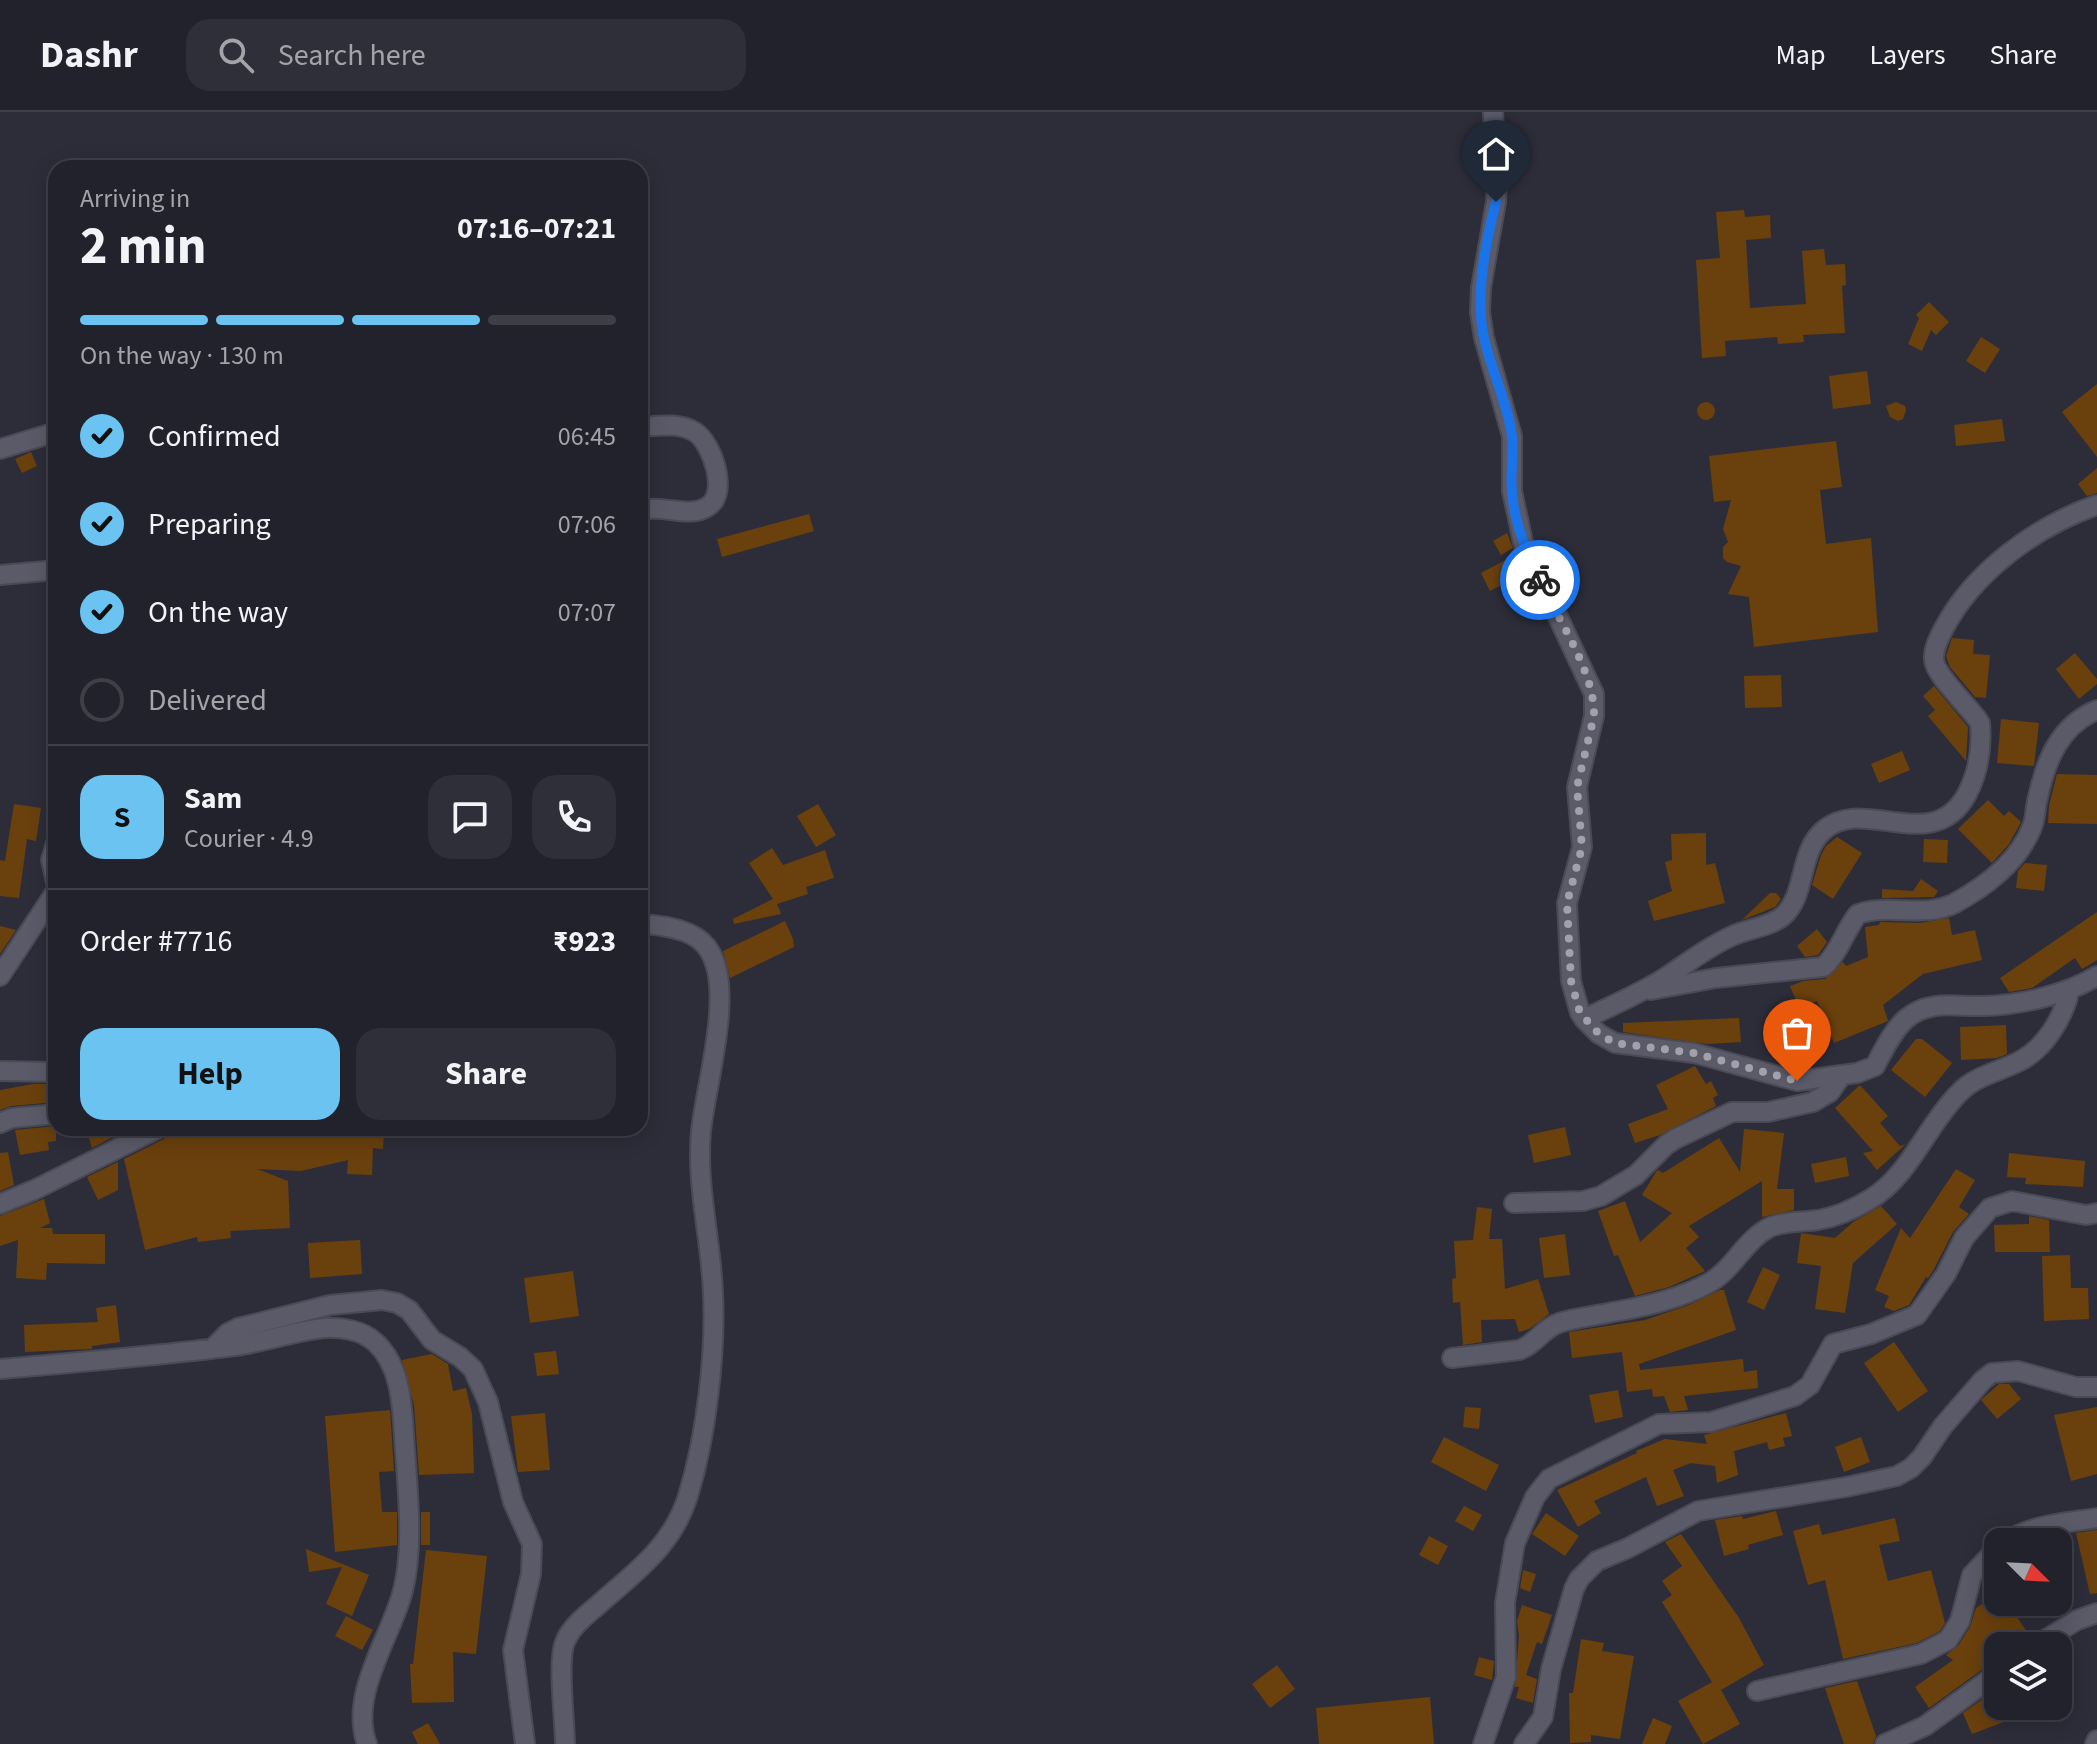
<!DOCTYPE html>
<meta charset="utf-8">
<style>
:root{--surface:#22222c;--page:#2e2f38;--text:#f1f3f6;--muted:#a2a4a9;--line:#3f3f48;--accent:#6bc3f2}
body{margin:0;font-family:"Source Sans 3",sans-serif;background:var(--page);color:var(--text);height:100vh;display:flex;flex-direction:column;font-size:30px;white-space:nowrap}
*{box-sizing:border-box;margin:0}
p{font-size:26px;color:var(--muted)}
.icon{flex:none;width:44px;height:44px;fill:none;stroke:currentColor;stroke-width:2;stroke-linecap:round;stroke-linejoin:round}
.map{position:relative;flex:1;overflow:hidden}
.drawer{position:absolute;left:48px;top:48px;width:600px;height:976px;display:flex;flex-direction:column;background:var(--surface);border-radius:24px;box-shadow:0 4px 20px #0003,0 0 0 2px var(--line)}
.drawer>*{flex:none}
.needle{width:52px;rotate:114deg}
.tools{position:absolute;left:1984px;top:1416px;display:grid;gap:16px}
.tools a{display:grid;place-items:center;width:88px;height:88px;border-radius:16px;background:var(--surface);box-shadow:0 4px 20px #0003,0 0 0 2px var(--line);font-size:40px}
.pin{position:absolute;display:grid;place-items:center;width:68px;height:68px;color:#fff;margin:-82px -34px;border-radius:50% 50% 50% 0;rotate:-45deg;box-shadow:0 0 8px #0007}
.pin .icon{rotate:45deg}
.courier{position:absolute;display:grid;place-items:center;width:80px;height:80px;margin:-40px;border:6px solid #1a73e8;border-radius:50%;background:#fff;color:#222;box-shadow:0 2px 10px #0007}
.headline em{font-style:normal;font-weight:700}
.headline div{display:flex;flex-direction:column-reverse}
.headline{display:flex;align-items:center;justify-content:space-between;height:136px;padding:0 32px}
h1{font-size:52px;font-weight:700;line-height:60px}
.bar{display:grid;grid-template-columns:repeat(4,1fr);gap:12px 8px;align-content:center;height:96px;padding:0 32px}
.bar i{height:10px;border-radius:6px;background:var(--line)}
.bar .current{background:var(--accent)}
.bar p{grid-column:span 4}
.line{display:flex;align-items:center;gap:20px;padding:0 32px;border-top:2px solid var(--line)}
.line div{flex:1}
.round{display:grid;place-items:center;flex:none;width:84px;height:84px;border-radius:24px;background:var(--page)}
ol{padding:0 32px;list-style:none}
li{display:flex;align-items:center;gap:24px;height:88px}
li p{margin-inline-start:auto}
li .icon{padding:8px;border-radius:50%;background:var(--accent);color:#111;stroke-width:4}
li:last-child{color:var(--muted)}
li i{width:44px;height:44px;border:4px solid var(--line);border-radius:50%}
.cta{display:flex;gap:16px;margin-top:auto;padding:16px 32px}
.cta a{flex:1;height:92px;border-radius:24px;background:var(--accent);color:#111;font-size:32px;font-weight:700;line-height:92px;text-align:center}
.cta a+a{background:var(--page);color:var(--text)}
header{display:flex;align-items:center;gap:48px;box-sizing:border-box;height:112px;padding:0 40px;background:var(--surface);border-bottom:2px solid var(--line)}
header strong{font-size:38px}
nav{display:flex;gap:44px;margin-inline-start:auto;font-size:28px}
.search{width:560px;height:72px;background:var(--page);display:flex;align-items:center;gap:20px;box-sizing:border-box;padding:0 28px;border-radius:24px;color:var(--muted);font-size:30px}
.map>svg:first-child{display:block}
.building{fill:#6a400d}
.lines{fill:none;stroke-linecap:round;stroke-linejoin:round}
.street-casing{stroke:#4a4a55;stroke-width:22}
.street{stroke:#5a5a69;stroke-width:18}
.done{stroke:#a1a1ab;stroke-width:8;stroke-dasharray:0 14.4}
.route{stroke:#1a73e8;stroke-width:10}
</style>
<header>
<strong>Dashr</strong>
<div class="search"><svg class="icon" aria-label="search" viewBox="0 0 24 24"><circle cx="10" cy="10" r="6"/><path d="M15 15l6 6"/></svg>Search here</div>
<nav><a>Map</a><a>Layers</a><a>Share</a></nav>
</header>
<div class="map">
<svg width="2097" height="1632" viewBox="0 0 2097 1632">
<rect width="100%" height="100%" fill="#2d2d3a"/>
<path class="building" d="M 1744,98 L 1745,105 L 1770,103 L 1771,126 L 1746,128 L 1750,196 L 1806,192 L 1802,139 L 1824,137 L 1826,153 L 1845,152 L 1846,173 L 1842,174 L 1845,221 L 1803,223 L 1804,230 L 1778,232 L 1777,225 L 1725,229 L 1726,244 L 1702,246 L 1696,148 L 1720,146 L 1716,100 Z
M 1929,190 L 1949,210 L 1936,223 L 1931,218 L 1922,239 L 1908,232 L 1919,206 L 1916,203 Z
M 1981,225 L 2000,237 L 1985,261 L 1966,249 Z
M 1867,259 L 1871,292 L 1833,297 L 1829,264 Z
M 2097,272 L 2097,345 L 2062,300 Z
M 1896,290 L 1905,294 L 1906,298 L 1903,307 L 1898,309 L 1890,305 L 1886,294 Z
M1697 299a9 9 0 1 1 18 0a9 9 0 1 1-18 0Z
M 2002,307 L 2005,329 L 1956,334 L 1954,313 Z
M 1836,329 L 1842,375 L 1820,378 L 1826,432 L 1871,426 L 1878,520 L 1754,535 L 1749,485 L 1728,482 L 1741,454 L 1727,450 L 1723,446 L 1723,435 L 1728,430 L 1723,417 L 1731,388 L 1714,390 L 1709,344 Z
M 31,340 L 37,354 L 22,361 L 15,347 Z
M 2097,356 L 2097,381 L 2087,384 L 2078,372 Z
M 809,402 L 814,419 L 722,445 L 717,427 Z
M 1507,421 L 1513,436 L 1501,443 L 1493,429 Z
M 1513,444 L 1522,462 L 1490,479 L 1481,461 Z
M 1952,526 L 1974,528 L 1973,542 L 1990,543 L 1986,586 L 1975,585 L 1950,555 L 1946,544 Z
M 2075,541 L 2097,567 L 2097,572 L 2079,587 L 2056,557 Z
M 1781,563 L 1782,595 L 1745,596 L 1744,564 Z
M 1934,574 L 1968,615 L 1966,649 L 1928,604 L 1935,598 L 1923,584 Z
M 2001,607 L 2039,611 L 2034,654 L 1997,651 Z
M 1902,639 L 1910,658 L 1879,671 L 1871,652 Z
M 2057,662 L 2097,663 L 2097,712 L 2048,711 L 2049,693 Z
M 1988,688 L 2004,704 L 2009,699 L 2021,710 L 2009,732 L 1992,751 L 1958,717 Z
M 14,692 L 41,696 L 36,729 L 27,727 L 19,786 L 0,784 L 0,748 L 5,749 Z
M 818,692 L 836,723 L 816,735 L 797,704 Z
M 1706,721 L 1706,753 L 1715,751 L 1725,791 L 1654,809 L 1648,789 L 1672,779 L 1665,750 L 1672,748 L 1671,722 Z
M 1837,725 L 1862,741 L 1833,787 L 1812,773 L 1821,743 L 1826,734 Z
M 1924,727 L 1948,728 L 1947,751 L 1923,750 Z
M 772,736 L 783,753 L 825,738 L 834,766 L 806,775 L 808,782 L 777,792 L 781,802 L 734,812 L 733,807 L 773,787 L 749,751 Z
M 2025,751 L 2047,753 L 2044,779 L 2016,776 L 2018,759 Z
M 1921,767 L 1938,779 L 1934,785 L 1882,786 L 1882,777 L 1913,779 Z
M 1770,781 L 1776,781 L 1781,787 L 1775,795 L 1742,808 Z
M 2097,800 L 2097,848 L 2082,857 L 2075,846 L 2032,876 L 2009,880 L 2000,866 Z
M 1949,806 L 1952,823 L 1975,818 L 1982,848 L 1923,862 L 1883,893 L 1888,909 L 1834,931 L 1817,889 L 1799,896 L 1790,874 L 1803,869 L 1825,867 L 1843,850 L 1846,854 L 1868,845 L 1865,815 L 1879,813 L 1880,810 L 1920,811 Z
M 785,809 L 793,827 L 794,835 L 730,866 L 723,839 Z
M 0,814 L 16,818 L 0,842 Z
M 1817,817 L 1827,830 L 1818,843 L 1805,845 L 1797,834 Z
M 1739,906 L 1741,930 L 1707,932 L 1623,920 L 1623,911 Z
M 2006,913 L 2007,942 L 1997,946 L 1961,948 L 1960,915 Z
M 1916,927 L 1922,927 L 1952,951 L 1925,985 L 1891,958 Z
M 1695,954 L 1706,972 L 1711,969 L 1718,983 L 1713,986 L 1716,994 L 1660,1023 L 1635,1031 L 1628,1012 L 1668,997 L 1656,973 Z
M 33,972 L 56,972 L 56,990 L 11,994 L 0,998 L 0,978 Z
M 1860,973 L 1888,1004 L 1880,1011 L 1900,1034 L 1906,1032 L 1877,1058 L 1863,1041 L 1873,1039 L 1835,996 Z
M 56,1014 L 56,1029 L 48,1030 L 49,1038 L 20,1043 L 15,1018 Z
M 1565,1015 L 1571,1043 L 1534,1051 L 1528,1023 Z
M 86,1016 L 108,1016 L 111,1026 L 92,1036 Z
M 176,1016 L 384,1016 L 383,1037 L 373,1036 L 372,1063 L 347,1062 L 348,1048 L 301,1059 L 257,1057 L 288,1069 L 290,1116 L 230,1119 L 231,1126 L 198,1130 L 197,1125 L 145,1138 L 124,1047 L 164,1027 Z
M 1744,1017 L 1784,1021 L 1777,1077 L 1794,1077 L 1794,1098 L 1762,1105 L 1762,1069 L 1689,1114 L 1699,1125 L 1686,1136 L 1705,1159 L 1669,1175 L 1635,1184 L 1618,1143 L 1614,1144 L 1598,1099 L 1625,1089 L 1640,1130 L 1672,1101 L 1642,1083 L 1656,1060 L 1658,1058 L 1663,1061 L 1719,1026 L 1740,1060 Z
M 8,1040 L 14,1073 L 0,1079 L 0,1041 Z
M 2009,1041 L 2085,1049 L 2083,1075 L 2025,1072 L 2026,1066 L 2007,1065 Z
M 1846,1045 L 1849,1064 L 1815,1071 L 1811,1052 Z
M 118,1050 L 118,1078 L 98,1088 L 87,1065 Z
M 1956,1057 L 1975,1068 L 1959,1095 L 1969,1102 L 1953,1120 L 1933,1159 L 1928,1166 L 1926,1165 L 1909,1193 L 1894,1199 L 1884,1195 L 1889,1184 L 1875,1178 L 1901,1116 L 1910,1126 Z
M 44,1087 L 50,1111 L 40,1116 L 52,1116 L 53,1122 L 105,1122 L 105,1152 L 47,1151 L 46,1168 L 16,1166 L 18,1128 L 0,1134 L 0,1104 Z
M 1881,1094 L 1897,1112 L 1853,1151 L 1845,1201 L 1815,1197 L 1821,1154 L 1797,1151 L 1801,1121 L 1835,1126 L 1853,1110 Z
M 1477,1095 L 1492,1097 L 1489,1127 L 1502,1127 L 1505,1177 L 1538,1167 L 1549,1202 L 1529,1217 L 1519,1220 L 1515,1207 L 1481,1208 L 1482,1230 L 1463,1233 L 1460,1190 L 1453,1191 L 1452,1167 L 1456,1166 L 1454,1129 L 1473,1128 Z
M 2029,1104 L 2049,1108 L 2050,1140 L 1995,1140 L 1994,1113 L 2029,1112 Z
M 1565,1122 L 1570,1163 L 1544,1166 L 1539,1126 Z
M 360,1128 L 362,1162 L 310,1166 L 308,1131 Z
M 2070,1143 L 2071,1176 L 2088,1176 L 2089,1207 L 2044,1209 L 2042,1144 Z
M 1763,1155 L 1780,1163 L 1764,1198 L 1747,1190 Z
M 573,1159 L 579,1204 L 530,1211 L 524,1166 Z
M 1720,1178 L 1724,1178 L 1736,1218 L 1639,1252 L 1640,1258 L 1743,1247 L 1744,1260 L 1757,1258 L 1758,1276 L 1684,1284 L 1688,1298 L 1670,1300 L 1664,1284 L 1653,1285 L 1652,1277 L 1627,1280 L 1622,1240 L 1572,1246 L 1569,1220 L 1645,1208 L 1689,1193 Z
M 116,1193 L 120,1230 L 92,1234 L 92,1237 L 25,1240 L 24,1213 L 98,1210 L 96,1196 Z
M 1894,1230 L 1928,1279 L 1898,1300 L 1864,1251 Z
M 556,1239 L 559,1262 L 537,1264 L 534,1241 Z
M 432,1242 L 448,1252 L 453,1279 L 466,1276 L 472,1302 L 474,1361 L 419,1363 L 414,1293 L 402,1248 Z
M 1999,1272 L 2009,1272 L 2021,1287 L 1997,1307 L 1981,1288 Z
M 1618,1278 L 1623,1305 L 1595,1311 L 1589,1283 Z
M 1465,1295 L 1481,1296 L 1479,1317 L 1463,1315 Z
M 2097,1295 L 2097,1362 L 2071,1369 L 2054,1303 Z
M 390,1298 L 394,1359 L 379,1360 L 382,1400 L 397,1400 L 397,1433 L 335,1440 L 325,1304 Z
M 545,1301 L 550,1358 L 518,1360 L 511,1304 Z
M 1786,1301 L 1792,1324 L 1783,1326 L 1785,1334 L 1769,1338 L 1767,1330 L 1734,1339 L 1738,1363 L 1717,1371 L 1715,1354 L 1691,1351 L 1673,1358 L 1684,1384 L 1657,1394 L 1646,1365 L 1594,1389 L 1601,1401 L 1578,1415 L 1557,1378 L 1637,1341 L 1636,1339 L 1665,1327 L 1707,1332 L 1704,1323 Z
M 1444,1325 L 1499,1353 L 1486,1379 L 1431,1350 Z
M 1861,1325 L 1870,1350 L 1844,1360 L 1835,1335 Z
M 1464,1394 L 1482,1403 L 1473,1419 L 1455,1409 Z
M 1776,1399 L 1783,1423 L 1748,1433 L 1749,1437 L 1724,1444 L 1715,1408 L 1742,1404 L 1743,1407 Z
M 421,1400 L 430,1400 L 430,1433 L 421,1433 Z
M 1546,1401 L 1579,1424 L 1565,1444 L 1532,1422 Z
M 1895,1406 L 1900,1429 L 1879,1433 L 1888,1469 L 1931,1458 L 1945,1511 L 1940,1519 L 1917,1531 L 1843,1547 L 1825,1468 L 1808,1473 L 1793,1419 L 1819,1412 L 1822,1423 Z
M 2097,1418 L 2097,1481 L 2090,1482 L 2076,1421 Z
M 1681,1422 L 1739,1506 L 1764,1553 L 1721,1578 L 1740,1612 L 1703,1632 L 1678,1589 L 1712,1570 L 1662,1490 L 1672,1483 L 1662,1469 L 1682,1454 L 1665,1430 Z
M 1429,1424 L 1448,1434 L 1438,1453 L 1419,1443 Z
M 306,1437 L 369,1463 L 352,1504 L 326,1492 L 342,1455 L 309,1460 Z
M 426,1438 L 487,1444 L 476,1542 L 453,1540 L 454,1590 L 412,1591 L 410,1552 L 413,1552 Z
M 1523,1458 L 1536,1462 L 1530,1480 L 1520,1476 Z
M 1998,1481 L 1998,1490 L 2007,1490 L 2029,1523 L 2021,1534 L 1998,1534 L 1998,1549 L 1991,1551 L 1929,1596 L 1915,1575 L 1953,1548 L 1946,1543 L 1958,1534 L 1970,1515 L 1976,1496 Z
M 1522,1493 L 1552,1503 L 1542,1532 L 1537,1530 L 1526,1563 L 1537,1567 L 1533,1591 L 1516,1586 L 1519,1575 L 1515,1575 L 1519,1524 L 1517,1509 Z
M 346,1504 L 373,1518 L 362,1538 L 335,1524 Z
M 1581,1527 L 1604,1531 L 1602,1539 L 1634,1544 L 1620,1627 L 1591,1623 L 1591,1630 L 1570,1631 L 1569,1581 L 1573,1581 Z
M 1479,1545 L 1494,1549 L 1492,1568 L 1474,1563 Z
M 1277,1553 L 1295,1577 L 1270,1596 L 1252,1572 Z
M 1857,1569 L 1876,1624 L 1873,1632 L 1844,1632 L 1825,1576 Z
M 1991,1581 L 1993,1586 L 1997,1585 L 1998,1594 L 2001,1594 L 2006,1609 L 1972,1622 L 1963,1601 Z
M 1430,1585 L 1434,1632 L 1319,1632 L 1316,1596 Z
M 1653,1606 L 1672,1614 L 1665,1632 L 1642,1632 Z
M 428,1611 L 440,1632 L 418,1632 L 412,1620 Z"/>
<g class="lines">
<defs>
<path id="street" d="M 1493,0 L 1497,68 L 1496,90 L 1481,176 L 1480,200 L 1484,226 L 1512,324 L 1512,379 L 1523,430 L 1594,582 L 1594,604 L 1577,675 L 1582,735 L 1567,791 L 1571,869 L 1580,901 L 1584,907 L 1599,922 L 1615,931 L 1694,941 L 1797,969 L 1857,961 L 1875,954 C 1883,939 1893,918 1906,907 C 1929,887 1956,895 1983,894 C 2021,893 2065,883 2097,864
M 640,315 C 657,314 679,310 695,320 C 712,331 730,382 707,395 C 687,407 661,391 640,399
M 0,337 L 56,320
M 0,463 L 56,458
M 56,731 L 51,748 L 56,770
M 0,864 L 56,779
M 1651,878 L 1716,866 L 1823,855 C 1838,843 1845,818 1858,802 C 1889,791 1925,807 1955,791 C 1986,774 2019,749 2032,715 C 2036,706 2035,695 2038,685 C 2046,648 2060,613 2097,598
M 1584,907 C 1610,895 1636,883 1660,869 C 1684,854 1705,836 1732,824 C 1747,817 1770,815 1783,804 C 1807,783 1798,740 1824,718 C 1864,683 1933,745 1967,682 C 1978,661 1982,635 1980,611 C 1970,595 1934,563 1934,547 C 1933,538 1939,526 1943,518 C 1973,460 2036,414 2097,393
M 0,959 L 56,960
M 0,1011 L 12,1006 L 56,1002
M 1514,1091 L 1583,1089 L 1601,1084 L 1636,1063 L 1666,1033 L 1675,1027 L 1732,1000 L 1768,1000 L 1813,990 L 1830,980 L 1842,963
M 0,1092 L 34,1078 L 159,1016
M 212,1237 L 228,1221 L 238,1216 L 330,1193 L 382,1188 L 397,1191 L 409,1198 L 432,1228 L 460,1245 L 473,1257 L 488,1290 L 513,1390 L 532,1432 L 531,1462 L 513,1538 L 525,1632
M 1452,1246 L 1519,1238 C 1535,1233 1543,1216 1559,1211 C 1576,1205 1596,1204 1613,1200 C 1644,1195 1679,1187 1707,1172 C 1733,1159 1744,1128 1770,1115 C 1786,1109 1802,1110 1818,1108 C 1836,1105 1854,1097 1869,1088 C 1910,1064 1926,1014 1959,981 C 1975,964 1998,960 2018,950 C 2045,937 2063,906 2070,878
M 0,1257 C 78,1250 157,1244 235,1234 C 265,1230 294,1219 324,1216 C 341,1215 362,1218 375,1230 C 404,1256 402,1302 405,1338 C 408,1382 414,1439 402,1482 C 389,1528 349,1584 367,1632
M 2005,1430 C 2033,1412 2065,1411 2097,1406
M 2035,1534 L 2077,1508 L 2097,1501
M 1757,1579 L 1921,1542 L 1948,1528 L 1960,1509 L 1972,1463 L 1998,1435
M 565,1632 C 565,1608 557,1549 565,1530 C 571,1515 585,1504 597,1494 C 635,1460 672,1435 688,1384 C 706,1325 716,1243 713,1181 C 711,1126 696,1074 701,1019 C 706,972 734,880 710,840 C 698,817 663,813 640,812
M 1483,1632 L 1506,1565 L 1505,1491 L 1515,1431 L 1535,1385 L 1549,1367 L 1659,1312 L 1711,1310 L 1795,1284 L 1810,1273 L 1833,1232 L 1871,1222 L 1917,1203 L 1946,1162 L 1964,1126 L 1990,1096 L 2012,1089 L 2086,1103 L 2097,1101
M 1524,1632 L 1543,1605 L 1551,1557 L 1574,1477 L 1579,1467 L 1597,1449 L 1628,1436 L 1698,1399 L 1846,1375 L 1897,1364 L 1911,1356 L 1922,1345 L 1943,1314 L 1983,1268 L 1992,1261 L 2018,1259 L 2076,1275 L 2097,1275
M 1885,1632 L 1925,1614 L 1998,1561
M 2095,1632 L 2097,1628"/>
</defs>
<use href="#street" class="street-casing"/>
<use href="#street" class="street"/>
</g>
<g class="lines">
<path class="done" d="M 1540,468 C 1558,508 1595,560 1594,604 L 1577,675 L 1582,735 L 1567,791 L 1571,869 L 1580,901 L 1599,922 L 1615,931 L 1694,941 L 1797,969"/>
<path class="route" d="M 1496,90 C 1485,132 1474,188 1485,230 C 1492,260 1509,295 1512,325 C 1514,343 1510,362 1512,380 C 1514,411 1527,440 1540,468"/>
</g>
</svg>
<div class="tools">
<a><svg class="needle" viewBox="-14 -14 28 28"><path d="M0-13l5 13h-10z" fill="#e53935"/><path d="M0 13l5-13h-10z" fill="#a2a4a9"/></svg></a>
<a><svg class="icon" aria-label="layers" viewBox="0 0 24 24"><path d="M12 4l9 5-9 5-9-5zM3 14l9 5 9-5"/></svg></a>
</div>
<div class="pin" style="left:1797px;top:969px;background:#ea580c"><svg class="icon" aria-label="bag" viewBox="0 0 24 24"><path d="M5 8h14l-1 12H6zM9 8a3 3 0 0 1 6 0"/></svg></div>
<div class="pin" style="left:1496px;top:90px;background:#1f2937"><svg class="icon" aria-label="home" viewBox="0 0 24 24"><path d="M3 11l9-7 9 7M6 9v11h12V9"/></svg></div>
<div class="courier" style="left:1540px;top:468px"><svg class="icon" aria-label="bike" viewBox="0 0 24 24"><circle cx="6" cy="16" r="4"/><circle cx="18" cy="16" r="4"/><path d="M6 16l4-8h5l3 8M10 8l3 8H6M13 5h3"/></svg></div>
<section class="drawer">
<div class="headline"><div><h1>2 min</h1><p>Arriving in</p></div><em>07:16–07:21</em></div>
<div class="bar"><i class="current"></i><i class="current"></i><i class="current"></i><i></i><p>On the way · 130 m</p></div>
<ol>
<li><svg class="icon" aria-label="check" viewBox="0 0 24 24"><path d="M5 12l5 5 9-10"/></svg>Confirmed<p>06:45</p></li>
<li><svg class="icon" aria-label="check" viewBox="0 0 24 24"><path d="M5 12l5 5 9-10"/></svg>Preparing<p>07:06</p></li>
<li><svg class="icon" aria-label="check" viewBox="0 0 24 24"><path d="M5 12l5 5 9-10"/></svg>On the way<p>07:07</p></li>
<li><i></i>Delivered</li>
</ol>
<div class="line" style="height:144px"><b class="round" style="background:var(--accent);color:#111">S</b><div><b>Sam</b><p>Courier · 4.9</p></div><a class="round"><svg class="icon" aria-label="chat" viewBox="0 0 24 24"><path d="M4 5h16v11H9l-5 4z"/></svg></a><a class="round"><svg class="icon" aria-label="phone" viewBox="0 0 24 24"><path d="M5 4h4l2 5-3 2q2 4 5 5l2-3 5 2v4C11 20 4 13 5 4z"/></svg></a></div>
<div class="line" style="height:104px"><div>Order #7716</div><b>₹923</b></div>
<div class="cta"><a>Help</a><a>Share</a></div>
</section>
</div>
